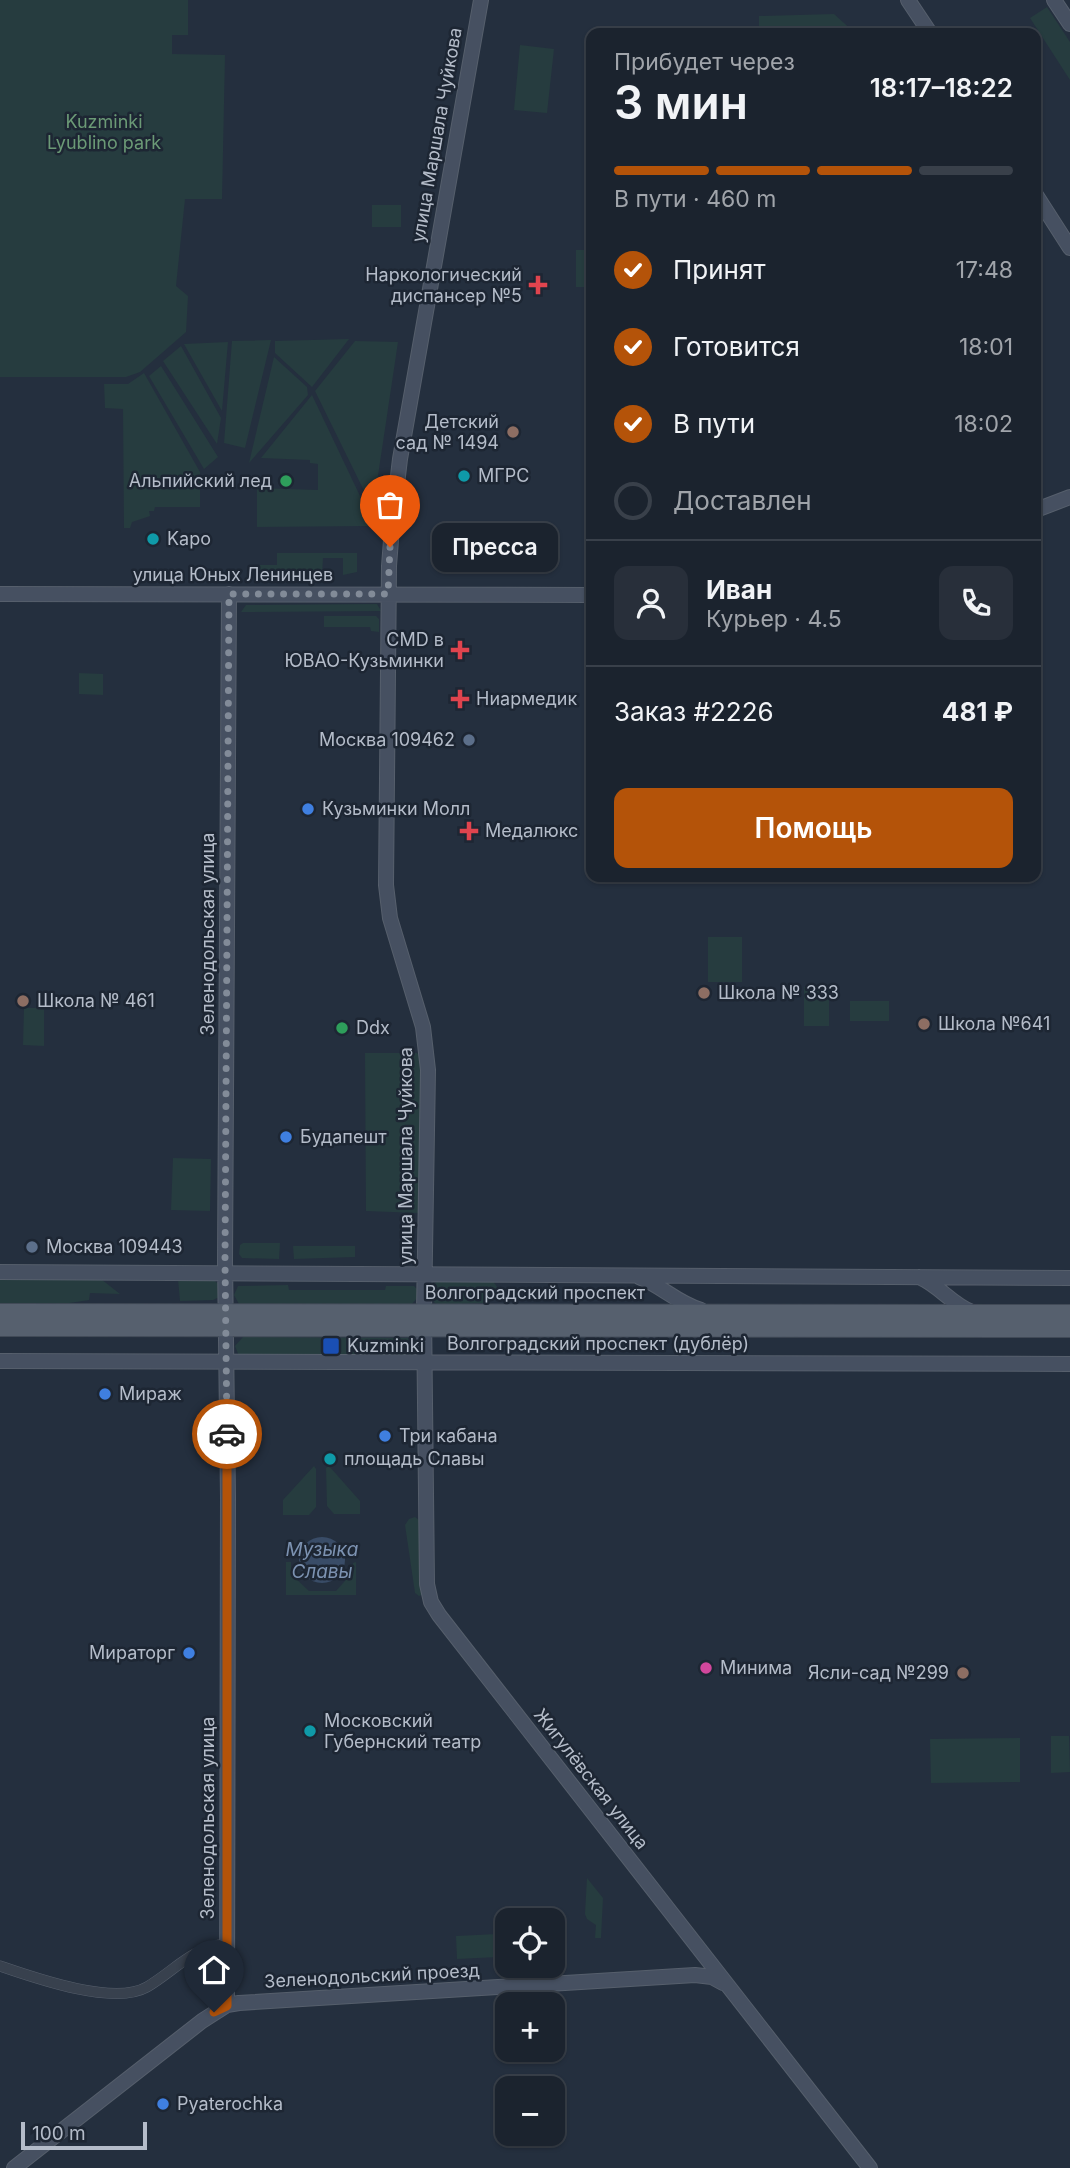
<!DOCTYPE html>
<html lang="ru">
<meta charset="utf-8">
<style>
:root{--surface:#1b232e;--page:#282f3a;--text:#f1f3f6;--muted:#a0a4aa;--line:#39404a;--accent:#b45309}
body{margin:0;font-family:Inter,sans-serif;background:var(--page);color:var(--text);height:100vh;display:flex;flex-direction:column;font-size:26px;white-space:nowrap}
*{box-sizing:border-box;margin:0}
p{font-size:23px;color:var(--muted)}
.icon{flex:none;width:38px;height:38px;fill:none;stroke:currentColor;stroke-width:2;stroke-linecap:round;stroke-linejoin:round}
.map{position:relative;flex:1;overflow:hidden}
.sheet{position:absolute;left:586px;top:28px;width:455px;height:854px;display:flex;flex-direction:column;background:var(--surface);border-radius:14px;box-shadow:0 2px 5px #0004,0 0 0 2px var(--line)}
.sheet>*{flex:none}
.buttons{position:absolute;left:495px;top:1908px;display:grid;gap:14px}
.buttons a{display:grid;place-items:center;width:70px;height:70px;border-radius:14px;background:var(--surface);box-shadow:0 2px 5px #0004,0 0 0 2px var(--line);font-size:35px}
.scale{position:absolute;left:21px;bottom:18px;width:126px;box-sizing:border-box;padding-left:7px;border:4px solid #b4bcc9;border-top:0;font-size:19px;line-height:24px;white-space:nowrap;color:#b4bcc9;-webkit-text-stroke:5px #1d2633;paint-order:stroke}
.pin{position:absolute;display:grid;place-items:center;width:60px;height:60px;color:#fff;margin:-72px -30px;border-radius:50% 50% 50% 0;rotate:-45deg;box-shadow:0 0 7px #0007}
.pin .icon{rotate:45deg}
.courier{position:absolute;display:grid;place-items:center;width:70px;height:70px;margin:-35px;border:5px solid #b45309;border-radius:50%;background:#fff;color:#222;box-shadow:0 2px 9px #0007}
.bubble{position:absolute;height:49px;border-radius:14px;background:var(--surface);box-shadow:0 2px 5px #0004,0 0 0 2px var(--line);font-size:23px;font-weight:600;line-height:49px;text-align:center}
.overview em{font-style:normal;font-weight:600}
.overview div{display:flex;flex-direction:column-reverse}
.overview{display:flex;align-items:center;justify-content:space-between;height:119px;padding:0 28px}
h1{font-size:46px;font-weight:600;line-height:52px}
.bar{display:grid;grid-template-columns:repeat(4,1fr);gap:10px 7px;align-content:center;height:84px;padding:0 28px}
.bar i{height:9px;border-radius:5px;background:var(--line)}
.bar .active{background:var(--accent)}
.bar p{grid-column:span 4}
.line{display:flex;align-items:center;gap:18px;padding:0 28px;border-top:2px solid var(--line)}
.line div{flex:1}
.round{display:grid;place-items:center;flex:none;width:74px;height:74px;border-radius:14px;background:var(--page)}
ol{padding:0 28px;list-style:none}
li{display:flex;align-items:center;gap:21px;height:77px}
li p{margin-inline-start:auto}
li .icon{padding:7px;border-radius:50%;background:var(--accent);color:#fff;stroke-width:4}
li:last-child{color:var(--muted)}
li i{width:38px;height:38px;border:4px solid var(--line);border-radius:50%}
.cta{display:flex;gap:14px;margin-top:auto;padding:14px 28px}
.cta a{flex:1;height:80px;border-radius:14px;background:var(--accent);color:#fff;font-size:28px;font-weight:600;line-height:80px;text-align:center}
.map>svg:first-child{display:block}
.green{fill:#263c3f}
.water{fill:#394c67}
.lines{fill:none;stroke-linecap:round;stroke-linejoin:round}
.street-casing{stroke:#565f6c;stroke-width:11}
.secondary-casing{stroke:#565f6c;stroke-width:16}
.primary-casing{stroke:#414a57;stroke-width:18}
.street{stroke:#38414e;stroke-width:10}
.secondary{stroke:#465061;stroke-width:14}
.primary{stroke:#56606e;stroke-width:16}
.done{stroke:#828b98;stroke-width:7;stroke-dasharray:0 12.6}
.route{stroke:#b45309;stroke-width:9}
.health-dot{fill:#e0444e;stroke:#1d2633;stroke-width:2.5}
.education-dot{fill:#8d6e63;stroke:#1d2633;stroke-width:2.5}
.culture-dot{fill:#0f9aa8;stroke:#1d2633;stroke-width:2.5}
.leisure-dot{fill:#2e9e5b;stroke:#1d2633;stroke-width:2.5}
.service-dot{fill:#5c6f8a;stroke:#1d2633;stroke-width:2.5}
.shop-dot{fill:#3f7fe0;stroke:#1d2633;stroke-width:2.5}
.transit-dot{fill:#1a4fb4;stroke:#1d2633;stroke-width:2.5}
.hotel-dot{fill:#d1479c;stroke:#1d2633;stroke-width:2.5}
.labels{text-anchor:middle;stroke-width:5;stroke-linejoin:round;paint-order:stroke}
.park-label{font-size:18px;fill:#6b9a76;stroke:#1d2633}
.street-label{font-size:18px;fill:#b4bcc9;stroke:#1d2633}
.poi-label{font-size:18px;fill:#b4bcc9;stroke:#1d2633;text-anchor:start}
.water-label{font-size:19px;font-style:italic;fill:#7c92b1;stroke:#1d2633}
</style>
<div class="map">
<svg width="1070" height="2168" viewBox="0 0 1070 2168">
<rect width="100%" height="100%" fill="#242f3e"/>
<path class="green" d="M 0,0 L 188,0 L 188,35 L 172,35 L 172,54 L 225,55 L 222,199 L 185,199 L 176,286 L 188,296 L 186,332 L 140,372 L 126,377 L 0,377 Z
M 1047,7 L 1070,42 L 1070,80 L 1030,18 Z
M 834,14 L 855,33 L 759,33 L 759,16 Z
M 520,45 L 554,49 L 547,113 L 514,110 Z
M 372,205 L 401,205 L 401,227 L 372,227 Z
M 576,250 L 591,250 L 591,287 L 576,287 Z
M 349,339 L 312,387 L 275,353 L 275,341 Z
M 271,340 L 245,448 L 224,443 L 232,341 Z
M 355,341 L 398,342 L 373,509 L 315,391 Z
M 228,342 L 222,411 L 184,344 Z
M 181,346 L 221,418 L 217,444 L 163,361 Z
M 274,357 L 307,387 L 308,395 L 249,463 Z
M 161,366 L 218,457 L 204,469 L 149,376 Z
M 144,373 L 200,472 L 200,507 L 155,507 L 154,511 L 149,511 L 150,516 L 132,522 L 130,528 L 124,528 L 123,409 L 105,408 L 104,384 L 128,384 Z
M 312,395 L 370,517 L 370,526 L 257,527 L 257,488 L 318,490 L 318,464 L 310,463 L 310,460 L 261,458 Z
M 277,553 L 357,553 L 357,572 L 343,575 L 343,558 L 323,558 L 322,575 L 258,574 L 258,565 L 277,565 Z
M 377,604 L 381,611 L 241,612 L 246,605 Z
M 324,616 L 376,616 L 379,619 L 379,632 L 371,631 L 370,627 L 324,627 Z
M 79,673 L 103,674 L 103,695 L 79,694 Z
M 708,937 L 742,937 L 742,982 L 708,982 Z
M 804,987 L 829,987 L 829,1026 L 804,1026 Z
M 850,1001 L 889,1001 L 889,1021 L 850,1021 Z
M 24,1008 L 44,1008 L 44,1046 L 23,1045 Z
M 365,1053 L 417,1053 L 421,1056 L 421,1211 L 418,1213 L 366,1211 Z
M 173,1158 L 211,1159 L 210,1211 L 171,1210 Z
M 243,1243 L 280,1243 L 279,1259 L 242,1258 L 239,1254 L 240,1245 Z
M 293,1246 L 355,1246 L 355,1257 L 294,1259 Z
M 0,1279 L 101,1279 L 120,1294 L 90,1293 L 89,1300 L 63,1304 L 0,1304 Z
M 178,1279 L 215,1281 L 219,1285 L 219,1297 L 213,1300 L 180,1301 Z
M 492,1280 L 503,1295 L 486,1296 L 485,1303 L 438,1305 C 430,1300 428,1293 432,1285 L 438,1281 Z
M 288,1285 L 289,1290 L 385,1290 L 386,1286 L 414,1286 L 419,1291 L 419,1296 L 412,1304 L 239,1304 L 234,1295 L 238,1286 Z
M 243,1337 L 408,1338 L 414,1344 L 415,1350 L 408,1358 L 239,1356 L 235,1346 Z
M 314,1466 L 316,1469 L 316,1507 L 309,1515 L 283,1515 L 283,1500 Z
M 329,1466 L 360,1501 L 360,1514 L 334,1514 L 327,1506 L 326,1468 Z
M 415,1517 L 422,1522 L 424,1594 L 419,1596 L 415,1593 L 405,1525 L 409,1519 Z
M 286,1562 L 291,1562 L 291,1574 L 309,1591 L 336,1591 L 352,1573 L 353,1563 L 356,1562 L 356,1595 L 286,1595 Z
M 1051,1736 L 1069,1736 L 1070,1772 L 1051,1773 Z
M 1020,1738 L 1020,1782 L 931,1783 L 930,1739 Z
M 587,1878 L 603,1898 L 601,1938 L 595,1938 L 596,1925 L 587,1919 L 585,1914 Z
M 497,1934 L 498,1957 L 457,1959 L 456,1936 Z"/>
<path class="water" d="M299 1560a23 23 0 1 1 46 0a23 23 0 1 1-46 0Z"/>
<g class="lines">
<defs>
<path id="street" d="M 0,1966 C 35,1978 114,2006 147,1987 C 174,1971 193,1947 226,1944"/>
<path id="secondary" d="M 481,0 L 400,459 L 392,527 L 389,566 L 386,885 L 390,918 L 423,1027 L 428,1070 L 424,1312 L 427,1584 L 431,1602 L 439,1615 L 870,2168
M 908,0 L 930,33
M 1054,0 L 1070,24
M 1036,195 L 1070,248
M 1036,510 L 1070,497
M 0,594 L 592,595
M 0,1272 L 1070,1278
M 639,1277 C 662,1286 677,1303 701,1310
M 919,1277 C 939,1285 951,1304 972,1312
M 0,1361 L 1070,1364
M 227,2005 L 228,1497 L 225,1261 L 229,594
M 14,2168 L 202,2021 L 227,2005 L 239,2003 L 695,1975 L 712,1977 L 723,1983"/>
<path id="primary" d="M 0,1312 L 1070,1313
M 0,1328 L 1070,1329"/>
</defs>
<use href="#street" class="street-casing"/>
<use href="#secondary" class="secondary-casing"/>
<use href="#primary" class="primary-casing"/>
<use href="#street" class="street"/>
<use href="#secondary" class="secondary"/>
<use href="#primary" class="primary"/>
</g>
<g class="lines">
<path class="done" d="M 227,1434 L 225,1261 L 229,594 L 388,594 L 390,547"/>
<path class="route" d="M 214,2012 L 227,2006 L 227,1434"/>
</g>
<g class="health-dot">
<path d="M534.5 274.5h7v7h7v7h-7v7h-7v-7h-7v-7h7z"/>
<path d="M456.5 639.5h7v7h7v7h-7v7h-7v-7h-7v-7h7z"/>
<path d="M456.5 688.5h7v7h7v7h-7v7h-7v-7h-7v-7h7z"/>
<path d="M465.5 820.5h7v7h7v7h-7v7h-7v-7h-7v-7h7z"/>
</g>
<g class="education-dot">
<circle cx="513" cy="432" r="7"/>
<circle cx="704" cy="993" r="7"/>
<circle cx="23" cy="1001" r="7"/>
<circle cx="924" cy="1024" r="7"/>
<circle cx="963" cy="1673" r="7"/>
</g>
<g class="culture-dot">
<circle cx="464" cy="476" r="7"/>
<circle cx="153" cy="539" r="7"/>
<circle cx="330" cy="1459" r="7"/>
<circle cx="310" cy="1731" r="7"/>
</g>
<g class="leisure-dot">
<circle cx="286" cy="481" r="7"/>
<circle cx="342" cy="1028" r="7"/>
</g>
<g class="service-dot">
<circle cx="469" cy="740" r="7"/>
<circle cx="32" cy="1247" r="7"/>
</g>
<g class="shop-dot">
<circle cx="308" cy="809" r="7"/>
<circle cx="286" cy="1137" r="7"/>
<circle cx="105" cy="1394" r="7"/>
<circle cx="385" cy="1436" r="7"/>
<circle cx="189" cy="1653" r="7"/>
<circle cx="163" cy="2104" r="7"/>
</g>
<rect class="transit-dot" x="322" y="1337" width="18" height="18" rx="3.5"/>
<circle class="hotel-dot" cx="706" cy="1668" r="7"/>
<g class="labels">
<g class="park-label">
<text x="104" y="128">Kuzminki<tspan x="104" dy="21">Lyublino park</tspan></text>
</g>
<g class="street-label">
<text transform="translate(437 135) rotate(-80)" y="6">улица Маршала Чуйкова</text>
<text x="233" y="581">улица Юных Ленинцев</text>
<text transform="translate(208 934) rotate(-90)" y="6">Зеленодольская улица</text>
<text transform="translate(406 1156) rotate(-90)" y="6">улица Маршала Чуйкова</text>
<text x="535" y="1299">Волгоградский проспект</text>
<text x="598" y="1350">Волгоградский проспект (дублёр)</text>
<text transform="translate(591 1779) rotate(52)" y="6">Жигулёвская улица</text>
<text transform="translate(208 1818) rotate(-90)" y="6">Зеленодольская улица</text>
<text transform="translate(372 1976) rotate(-3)" y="6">Зеленодольский проезд</text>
</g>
<g class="poi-label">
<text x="522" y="281" text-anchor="end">Наркологический<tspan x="522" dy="21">диспансер №5</tspan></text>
<text x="499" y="428" text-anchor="end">Детский<tspan x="499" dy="21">сад № 1494</tspan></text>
<text x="478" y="482">МГРС</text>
<text x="272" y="487" text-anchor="end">Альпийский лед</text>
<text x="167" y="545">Kapo</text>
<text x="444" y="646" text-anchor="end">CMD в<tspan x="444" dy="21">ЮВАО-Кузьминки</tspan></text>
<text x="476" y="705">Ниармедик</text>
<text x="455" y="746" text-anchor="end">Москва 109462</text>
<text x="322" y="815">Кузьминки Молл</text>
<text x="485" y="837">Медалюкс</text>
<text x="718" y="999">Школа № 333</text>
<text x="37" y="1007">Школа № 461</text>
<text x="938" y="1030">Школа №641</text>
<text x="356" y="1034">Ddx</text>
<text x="300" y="1143">Будапешт</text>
<text x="46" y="1253">Москва 109443</text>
<text x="347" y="1352">Kuzminki</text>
<text x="119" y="1400">Мираж</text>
<text x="399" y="1442">Три кабана</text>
<text x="344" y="1465">площадь Славы</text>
<text x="175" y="1659" text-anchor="end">Мираторг</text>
<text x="720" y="1674">Минима</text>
<text x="949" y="1679" text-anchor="end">Ясли-сад №299</text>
<text x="324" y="1727">Московский<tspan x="324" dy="21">Губернский театр</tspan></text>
<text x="177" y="2110">Pyaterochka</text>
</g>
<g class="water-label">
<text x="322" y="1556">Музыка<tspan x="322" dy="22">Славы</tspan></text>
</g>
</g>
</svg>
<div class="buttons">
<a><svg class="icon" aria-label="locate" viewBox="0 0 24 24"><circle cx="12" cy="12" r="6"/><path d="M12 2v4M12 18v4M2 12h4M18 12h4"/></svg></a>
<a>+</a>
<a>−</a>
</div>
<div class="scale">100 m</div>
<div class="pin" style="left:390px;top:547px;background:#ea580c"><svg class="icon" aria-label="bag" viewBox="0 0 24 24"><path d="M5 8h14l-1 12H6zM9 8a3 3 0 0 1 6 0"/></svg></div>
<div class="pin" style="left:214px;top:2012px;background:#1f2937"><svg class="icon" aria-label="home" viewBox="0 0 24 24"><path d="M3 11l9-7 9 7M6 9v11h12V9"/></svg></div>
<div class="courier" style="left:227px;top:1434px"><svg class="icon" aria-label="car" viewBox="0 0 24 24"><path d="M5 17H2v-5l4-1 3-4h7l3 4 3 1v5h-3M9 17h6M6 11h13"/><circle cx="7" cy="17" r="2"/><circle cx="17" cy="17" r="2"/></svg></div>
<div class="bubble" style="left:432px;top:523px;width:126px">Пресса</div>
<section class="sheet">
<div class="overview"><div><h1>3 мин</h1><p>Прибудет через</p></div><em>18:17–18:22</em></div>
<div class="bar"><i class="active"></i><i class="active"></i><i class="active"></i><i></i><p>В пути · 460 m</p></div>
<ol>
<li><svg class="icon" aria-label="check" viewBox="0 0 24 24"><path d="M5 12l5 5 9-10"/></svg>Принят<p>17:48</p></li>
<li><svg class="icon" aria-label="check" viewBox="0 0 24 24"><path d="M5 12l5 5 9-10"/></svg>Готовится<p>18:01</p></li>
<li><svg class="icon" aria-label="check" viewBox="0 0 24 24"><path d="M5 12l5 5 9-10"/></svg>В пути<p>18:02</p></li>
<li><i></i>Доставлен</li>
</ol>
<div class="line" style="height:126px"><a class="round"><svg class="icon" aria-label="person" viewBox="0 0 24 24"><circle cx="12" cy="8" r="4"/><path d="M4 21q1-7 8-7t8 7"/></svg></a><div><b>Иван</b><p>Курьер · 4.5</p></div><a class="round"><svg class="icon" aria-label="phone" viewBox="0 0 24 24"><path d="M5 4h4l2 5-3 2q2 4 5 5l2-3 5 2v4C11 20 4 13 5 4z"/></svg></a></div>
<div class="line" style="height:91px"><div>Заказ #2226</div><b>481 ₽</b></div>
<div class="cta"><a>Помощь</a></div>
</section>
</div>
